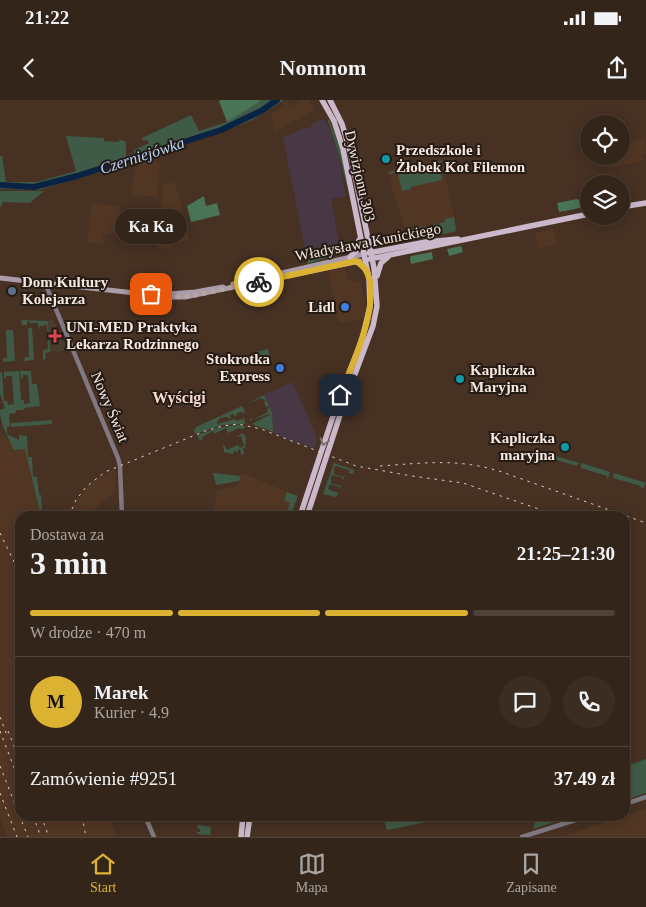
<!DOCTYPE html>
<html lang="pl">
<meta charset="utf-8">
<style>
:root{--surface:#34251a;--page:#3c2d23;--text:#f1f3f6;--muted:#a9a5a2;--line:#4e4239;--accent:#dcb233}
body{margin:0;font-family:Georgia,serif;background:var(--page);color:var(--text);height:100vh;display:flex;flex-direction:column;font-size:19px;white-space:nowrap}
*{box-sizing:border-box;margin:0}
p{font-size:16px;color:var(--muted)}
.icon{flex:none;width:28px;height:28px;fill:none;stroke:currentColor;stroke-width:2;stroke-linecap:round;stroke-linejoin:round}
.map{position:relative;flex:1;overflow:hidden}
.sheet{position:absolute;left:15px;top:411px;width:615px;height:310px;display:flex;flex-direction:column;background:var(--surface);border-radius:15px;box-shadow:0 2px 12px #0003,0 0 0 1px var(--line)}
.sheet>*{flex:none}
.controls{position:absolute;left:580px;top:15px;display:grid;gap:10px}
.controls a{display:grid;place-items:center;width:50px;height:50px;border-radius:50%;background:var(--surface);box-shadow:0 2px 12px #0003,0 0 0 1px var(--line);font-size:25px}
.pin{position:absolute;display:grid;place-items:center;width:42px;height:42px;color:#fff;margin:-21px;border-radius:10px;box-shadow:0 2px 8px #0006}
.courier{position:absolute;display:grid;place-items:center;width:50px;height:50px;margin:-25px;border:4px solid #dcb233;border-radius:50%;background:#fff;color:#222;box-shadow:0 1px 6px #0007}
.bubble{position:absolute;height:35px;border-radius:18px;background:var(--surface);box-shadow:0 2px 12px #0003,0 0 0 1px var(--line);font-size:16px;font-weight:600;line-height:35px;text-align:center}
.summary em{font-style:normal;font-weight:600}
.summary div{display:flex;flex-direction:column-reverse}
.summary{display:flex;align-items:center;justify-content:space-between;height:85px;padding:0 15px}
h1{font-size:32px;font-weight:600;line-height:38px}
.bar{display:grid;grid-template-columns:repeat(4,1fr);gap:8px 5px;align-content:center;height:60px;padding:0 15px}
.bar i{height:6px;border-radius:4px;background:var(--line)}
.bar .active{background:var(--accent)}
.bar p{grid-column:span 4}
.line{display:flex;align-items:center;gap:12px;padding:0 15px;border-top:1px solid var(--line)}
.line div{flex:1}
.round{display:grid;place-items:center;flex:none;width:52px;height:52px;border-radius:26px;background:var(--page)}
.status{display:flex;justify-content:space-between;align-items:center;height:35px;padding:0 25px;background:var(--surface);direction:ltr}
.status svg{height:14px;fill:currentColor}
header{display:flex;justify-content:space-between;align-items:center;height:65px;padding:0 15px;background:var(--surface);font-size:22px;font-weight:600}
.menu{display:flex;justify-content:space-around;align-items:center;height:70px;border-top:1px solid var(--line);background:var(--surface);font-size:14px;color:var(--muted)}
.menu a{display:grid;justify-items:center;gap:2px}
.menu .active{color:var(--accent)}
.map>svg:first-child{display:block}
.built{fill:#523624}
.industrial{fill:#483845}
.medical{fill:#483c2d}
.green{fill:#3f5b47}
.forest{fill:#497456}
.lines{fill:none;stroke-linecap:round;stroke-linejoin:round}
.river{stroke:#082343;stroke-width:6}
.tertiary{stroke:#817881;stroke-width:4.5}
.secondary{stroke:#ab9caa;stroke-width:5}
.primary{stroke:#cbb8ca;stroke-width:5.5}
.rail{stroke:#ddcdc4;stroke-width:1;stroke-dasharray:2.5 5;stroke-linecap:butt}
.oneway{stroke:#786a70}
.done{stroke:#b8a79d;stroke-width:5;stroke-dasharray:0 9}
.route{stroke:#dcb233;stroke-width:6}
.culture-dot{fill:#0f9aa8;stroke:#251b15;stroke-width:2}
.service-dot{fill:#5c6f8a;stroke:#251b15;stroke-width:2}
.shop-dot{fill:#3f7fe0;stroke:#251b15;stroke-width:2}
.health-dot{fill:#e0444e;stroke:#251b15;stroke-width:2}
.labels{text-anchor:middle;stroke-width:4;stroke-linejoin:round;paint-order:stroke}
.poi-label{font-size:15px;font-weight:bold;fill:#f6e7df;stroke:#251b15;text-anchor:start}
.street-label{font-size:15px;fill:#f6e7df;stroke:#251b15}
.water-label{font-size:16px;font-style:italic;fill:#bad6fa;stroke:#251b15}
.neighbourhood-label{font-size:16px;font-weight:bold;fill:#f5d9c8;stroke:#251b15}
</style>
<div class="status"><b>21:22</b><svg viewBox="0 0 49 12"><path d="M0 12V9h3v3zM5 12V6h3v6zM10 12V3h3v9zM15 12V0h3v12zM26 1h20v11H26zM47 4h2v5h-2z"/></svg></div>
<header><svg class="icon" aria-label="back" viewBox="0 0 24 24"><path d="M15 5l-7 7 7 7"/></svg>Nomnom<svg class="icon" aria-label="share" viewBox="0 0 24 24"><path d="M12 15V3M7 8l5-5 5 5M5 13v7h14v-7"/></svg></header>
<div class="map">
<svg width="646" height="737" viewBox="0 0 646 737">
<rect width="100%" height="100%" fill="#463123"/>
<path class="built" d="M 287,0 L 291,6 L 301,0 L 309,0 L 315,10 L 274,32 L 271,13 L 284,6 L 282,3 Z
M 645,38 L 646,54 L 643,55 L 644,61 L 610,68 L 609,66 L 604,67 L 602,56 L 621,56 L 621,43 Z
M 153,58 L 160,66 L 157,97 L 131,95 L 135,65 Z
M 442,59 L 457,132 L 408,140 L 387,70 Z
M 163,83 L 174,83 L 179,95 L 189,140 L 174,144 L 173,150 L 158,148 Z
M 92,103 L 120,107 L 117,134 L 108,133 L 107,135 L 103,135 L 103,144 L 87,142 Z
M 554,129 L 557,145 L 538,149 L 535,133 Z
M 345,168 L 347,178 L 351,182 L 360,180 L 365,200 L 364,218 L 339,223 L 328,171 Z
M 0,333 L 25,349 L 41,416 L 20,416 L 20,716 L 109,716 L 116,737 L 7,737 L 0,718 Z
M 115,369 L 116,390 L 86,416 L 70,416 L 77,401 L 88,386 L 95,379 Z
M 242,373 L 298,396 L 291,416 L 213,416 L 217,391 L 238,386 Z
M 646,708 L 646,737 L 560,737 L 625,716 Z"/>
<path class="industrial" d="M 323,19 L 327,23 L 334,42 L 340,61 L 346,96 L 331,99 L 341,153 L 319,157 L 318,152 L 306,154 L 283,38 L 302,29 L 311,27 L 312,24 Z
M 293,282 L 317,338 L 315,349 L 273,333 L 272,313 L 264,295 Z"/>
<path class="medical" d="M 53,219 L 66,249 L 59,252 L 50,251 L 48,220 Z"/>
<path class="green" d="M 262,0 L 284,0 L 252,20 L 222,32 L 119,66 L 39,90 L 0,89 L 0,56 L 2,56 L 6,82 L 37,82 L 76,71 L 66,36 L 104,38 L 104,41 L 119,42 L 119,40 L 125,41 L 126,44 L 126,56 L 134,54 L 134,50 L 149,43 L 147,40 L 143,41 L 142,38 L 191,15 L 199,31 L 227,22 Z
M 329,19 L 343,57 L 349,95 L 340,58 L 328,21 Z
M 441,61 L 442,63 L 389,74 L 389,72 Z
M 439,65 L 442,80 L 411,87 L 411,89 L 402,91 L 398,74 Z
M 0,91 L 44,91 L 30,103 L 3,102 L 0,108 Z
M 127,115 L 155,118 L 154,128 L 140,127 L 138,137 L 125,136 Z
M 454,117 L 456,131 L 435,136 L 433,125 L 445,122 L 445,119 Z
M 410,126 L 411,129 L 425,126 L 427,137 L 408,140 L 405,127 Z
M 316,152 L 318,152 L 319,157 L 341,153 L 308,164 L 307,161 Z
M 21,220 L 48,221 L 50,252 L 45,253 L 46,259 L 43,260 L 43,250 L 48,249 L 47,225 L 40,226 L 39,229 L 38,223 L 30,223 L 29,221 L 27,222 L 27,225 L 22,225 Z
M 28,228 L 32,228 L 34,260 L 24,261 L 25,257 L 29,257 Z
M 0,230 L 13,230 L 15,261 L 3,262 L 3,258 L 7,258 L 6,230 Z
M 268,249 L 270,258 L 257,261 L 255,252 Z
M 19,271 L 21,300 L 24,300 L 24,304 L 30,303 L 28,275 L 23,275 L 23,278 L 21,278 L 20,271 L 31,271 L 32,284 L 37,284 L 40,306 L 24,308 L 23,310 L 16,310 L 16,313 L 9,314 L 10,326 L 7,327 L 7,334 L 19,340 L 19,335 L 27,336 L 28,357 L 32,357 L 33,377 L 37,377 L 39,395 L 41,395 L 42,412 L 44,412 L 44,416 L 50,416 L 41,416 L 25,349 L 14,350 C 8,336 0,325 0,310 L 5,308 L 0,294 L 0,273 L 2,272 L 4,301 L 7,301 L 8,305 L 14,304 L 12,276 L 6,276 L 6,278 L 4,279 L 4,272 Z
M 264,295 L 272,313 L 273,332 L 252,324 L 261,319 L 262,320 L 262,318 L 270,315 L 269,314 L 250,321 L 250,318 L 252,320 L 268,312 L 267,309 L 269,308 L 268,306 L 266,307 L 264,302 L 266,301 L 261,298 L 247,304 Z
M 242,306 L 245,311 L 243,314 L 242,312 L 237,313 L 237,315 L 234,316 L 233,314 L 230,315 L 231,318 L 229,319 L 228,317 L 220,318 L 217,322 L 217,324 L 235,319 L 236,321 L 243,319 L 244,317 L 245,324 L 223,325 L 195,334 L 194,331 L 196,327 Z
M 52,320 L 52,324 L 11,327 L 11,323 Z
M 238,325 L 245,326 L 245,328 L 240,329 L 239,328 L 228,333 L 226,328 L 214,334 L 213,331 L 202,337 L 203,339 L 200,341 L 197,335 L 218,328 Z
M 241,334 L 244,334 L 246,338 L 245,348 L 243,348 L 244,355 L 241,354 L 240,349 L 238,350 L 237,354 L 236,351 L 234,351 L 233,354 L 224,352 L 223,343 L 227,350 L 238,345 L 240,348 L 244,346 L 241,336 L 236,337 Z
M 545,353 L 579,363 L 577,366 L 543,356 Z
M 334,363 L 354,370 L 353,374 L 349,373 L 349,370 L 336,366 L 334,368 L 334,374 L 343,377 L 345,375 L 343,381 L 343,378 L 333,375 L 331,377 L 331,383 L 340,386 L 342,384 L 340,390 L 340,387 L 330,384 L 328,389 L 338,393 L 336,397 L 323,394 Z
M 581,363 L 610,372 L 608,378 L 607,378 L 607,376 L 581,368 Z
M 213,373 L 241,376 L 239,381 L 216,385 Z
M 614,373 L 646,383 L 644,387 L 641,389 L 641,386 L 613,378 Z
M 287,392 L 298,396 L 290,416 L 286,416 L 290,403 L 284,400 Z
M 646,659 L 646,693 L 625,700 L 625,667 Z
M 377,716 L 455,716 L 387,730 L 385,723 Z
M 537,716 L 573,716 L 533,729 Z
M 198,725 L 211,727 L 210,735 L 197,734 L 197,732 L 200,732 L 200,729 L 197,728 Z"/>
<path class="forest" d="M 220,0 L 260,0 L 261,1 L 227,22 L 219,1 Z
M 204,96 L 206,106 L 217,103 L 220,115 L 191,122 L 187,106 Z
M 577,99 L 585,104 L 583,105 L 585,107 L 559,112 L 557,103 Z
M 461,146 L 463,152 L 449,156 L 447,149 Z
M 432,152 L 433,159 L 411,164 L 410,158 L 411,156 Z"/>
<g class="lines">
<path class="river" d="M 0,85 L 34,87 L 77,76 L 221,30 L 261,11 L 277,0"/>
<path class="tertiary" d="M 45,183 L 118,358 L 120,366 L 122,416
M 625,704 L 646,697
M 145,716 L 154,737
M 522,737 L 588,716"/>
<path class="secondary" d="M 0,178 L 171,197 L 185,197 L 360,161
M 233,184 L 364,154
M 169,194 L 195,192 L 223,187"/>
<path class="primary" d="M 621,107 L 646,103
M 369,153 L 426,142 L 458,139
M 350,157 L 356,151 L 359,140
M 370,159 L 589,114
M 356,161 L 366,169
M 377,176 L 381,163 L 388,157
M 300,416 L 340,295 L 362,240 L 370,206 L 369,179 L 343,49 L 334,21 L 322,0
M 307,416 L 343,306 L 373,226 L 377,206 L 374,168 L 350,51 L 342,24 L 330,0
M 241,737 L 243,716
M 247,737 L 250,716"/>
<path class="rail" d="M 380,366 C 424,363 459,358 502,372 L 646,423
M 23,415 L 23,416
M 69,416 L 76,400 L 86,387 L 105,372 L 205,331 L 223,326 L 238,324 L 261,329 L 356,366 L 412,376 L 463,383 L 559,416
M 0,433 L 20,474
M 18,445 L 20,450
M 0,617 L 8,638
M 0,631 L 20,683
M 8,631 L 20,661
M 0,666 L 28,737
M 0,693 L 17,737
M 33,716 L 41,737
M 41,716 L 49,737
M 82,716 L 86,737"/>
</g>
<defs><path id="oneway-chevron" d="M-2-3.5L2.5 0L-2 3.5" fill="none" stroke-width="1.6" stroke-linecap="round" stroke-linejoin="round" transform="scale(1.25)"/></defs>
<use class="oneway" href="#oneway-chevron" transform="translate(324 342) rotate(108)"/>
<g class="lines">
<path class="done" d="M 151,194 L 171,197 L 191,196 L 259,182"/>
<path class="route" d="M 259,182 L 356,161 C 393,180 351,268 340,295"/>
</g>
<g class="culture-dot">
<circle cx="386" cy="59" r="5"/>
<circle cx="460" cy="279" r="5"/>
<circle cx="565" cy="347" r="5"/>
</g>
<circle class="service-dot" cx="12" cy="191" r="5"/>
<g class="shop-dot">
<circle cx="345" cy="207" r="5"/>
<circle cx="280" cy="268" r="5"/>
</g>
<path class="health-dot" d="M52.5 228.5h5v5h5v5h-5v5h-5v-5h-5v-5h5z"/>
<g class="labels">
<g class="poi-label">
<text x="396" y="55">Przedszkole i<tspan x="396" dy="17">Żłobek Kot Filemon</tspan></text>
<text x="22" y="187">Dom Kultury<tspan x="22" dy="17">Kolejarza</tspan></text>
<text x="335" y="212" text-anchor="end">Lidl</text>
<text x="66" y="232">UNI-MED Praktyka<tspan x="66" dy="17">Lekarza Rodzinnego</tspan></text>
<text x="270" y="264" text-anchor="end">Stokrotka<tspan x="270" dy="17">Express</tspan></text>
<text x="470" y="275">Kapliczka<tspan x="470" dy="17">Maryjna</tspan></text>
<text x="555" y="343" text-anchor="end">Kapliczka<tspan x="555" dy="17">maryjna</tspan></text>
</g>
<g class="street-label">
<text transform="translate(360 76) rotate(77)" y="5">Dywizjonu 303</text>
<text transform="translate(368 142) rotate(-11)" y="5">Władysława Kunickiego</text>
<text transform="translate(110 307) rotate(67)" y="5">Nowy Świat</text>
</g>
<g class="water-label">
<text transform="translate(142 55) rotate(-18)" y="6">Czerniejówka</text>
</g>
<g class="neighbourhood-label">
<text x="179" y="303">Wyścigi</text>
</g>
</g>
</svg>
<div class="controls">
<a><svg class="icon" aria-label="locate" viewBox="0 0 24 24"><circle cx="12" cy="12" r="6"/><path d="M12 2v4M12 18v4M2 12h4M18 12h4"/></svg></a>
<a><svg class="icon" aria-label="layers" viewBox="0 0 24 24"><path d="M12 4l9 5-9 5-9-5zM3 14l9 5 9-5"/></svg></a>
</div>
<div class="pin" style="left:151px;top:194px;background:#ea580c"><svg class="icon" aria-label="bag" viewBox="0 0 24 24"><path d="M5 8h14l-1 12H6zM9 8a3 3 0 0 1 6 0"/></svg></div>
<div class="pin" style="left:340px;top:295px;background:#1f2937"><svg class="icon" aria-label="home" viewBox="0 0 24 24"><path d="M3 11l9-7 9 7M6 9v11h12V9"/></svg></div>
<div class="courier" style="left:259px;top:182px"><svg class="icon" aria-label="bike" viewBox="0 0 24 24"><circle cx="6" cy="16" r="4"/><circle cx="18" cy="16" r="4"/><path d="M6 16l4-8h5l3 8M10 8l3 8H6M13 5h3"/></svg></div>
<div class="bubble" style="left:115px;top:109px;width:72px">Ka Ka</div>
<section class="sheet">
<div class="summary"><div><h1>3 min</h1><p>Dostawa za</p></div><em>21:25–21:30</em></div>
<div class="bar"><i class="active"></i><i class="active"></i><i class="active"></i><i></i><p>W drodze · 470 m</p></div>
<div class="line" style="height:90px"><b class="round" style="background:var(--accent);color:#111">M</b><div><b>Marek</b><p>Kurier · 4.9</p></div><a class="round"><svg class="icon" aria-label="chat" viewBox="0 0 24 24"><path d="M4 5h16v11H9l-5 4z"/></svg></a><a class="round"><svg class="icon" aria-label="phone" viewBox="0 0 24 24"><path d="M5 4h4l2 5-3 2q2 4 5 5l2-3 5 2v4C11 20 4 13 5 4z"/></svg></a></div>
<div class="line" style="height:65px"><div>Zamówienie #9251</div><b>37.49 zł</b></div>
</section>
</div>
<nav class="menu">
<a class="active"><svg class="icon" aria-label="home" viewBox="0 0 24 24"><path d="M3 11l9-7 9 7M6 9v11h12V9"/></svg>Start</a>
<a><svg class="icon" aria-label="map" viewBox="0 0 24 24"><path d="M3 6l6-2 6 2 6-2v14l-6 2-6-2-6 2zM9 4v14M15 6v14"/></svg>Mapa</a>
<a><svg class="icon" aria-label="saved" viewBox="0 0 24 24"><path d="M7 4h10v16l-5-4-5 4z"/></svg>Zapisane</a>
</nav>
